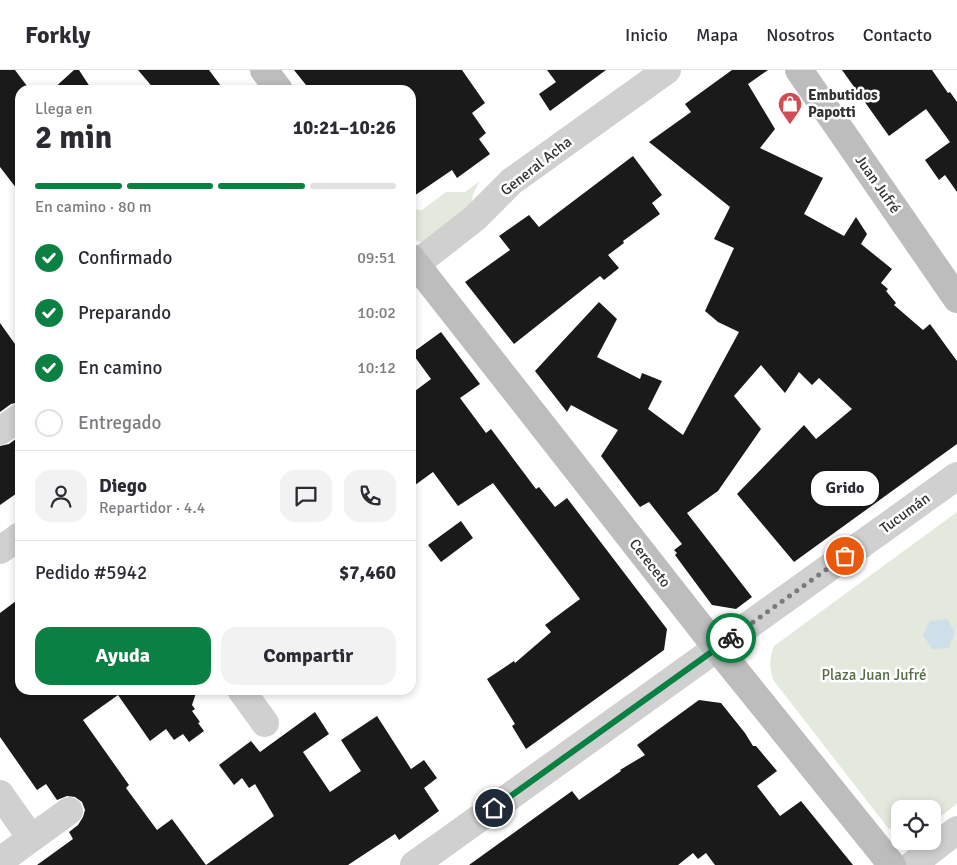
<!DOCTYPE html>
<html lang="es">
<meta charset="utf-8">
<style>
:root{--surface:#fff;--page:#f2f2f3;--text:#2b2b33;--muted:#7c7c81;--line:#e1e1e2;--accent:#0b8043}
body{margin:0;font-family:Signika,sans-serif;background:var(--page);color:var(--text);height:100vh;display:flex;flex-direction:column;font-size:19px;white-space:nowrap}
*{box-sizing:border-box;margin:0}
p{font-size:16px;color:var(--muted)}
.icon{flex:none;width:28px;height:28px;fill:none;stroke:currentColor;stroke-width:2;stroke-linecap:round;stroke-linejoin:round}
.map{position:relative;flex:1;overflow:hidden}
.side{position:absolute;left:15px;top:15px;width:401px;height:610px;display:flex;flex-direction:column;background:var(--surface);border-radius:15px;box-shadow:0 2px 8px #0003}
.side>*{flex:none}
.buttons{position:absolute;left:891px;top:730px;display:grid;gap:10px}
.buttons a{display:grid;place-items:center;width:50px;height:50px;border-radius:10px;background:var(--surface);box-shadow:0 2px 8px #0003;font-size:25px}
.pin{position:absolute;display:grid;place-items:center;width:42px;height:42px;color:#fff;margin:-21px;border:2px solid #fff;border-radius:50%;box-shadow:0 1px 5px #0007}
.courier{position:absolute;display:grid;place-items:center;width:50px;height:50px;margin:-25px;border:4px solid #0b8043;border-radius:50%;background:#fff;color:#222;box-shadow:0 1px 6px #0007}
.bubble{position:absolute;height:35px;border-radius:15px;background:var(--surface);box-shadow:0 2px 8px #0003;font-size:16px;font-weight:700;line-height:35px;text-align:center}
.headline em{font-style:normal;font-weight:700}
.headline div{display:flex;flex-direction:column-reverse}
.headline{display:flex;align-items:center;justify-content:space-between;height:85px;padding:0 20px}
h1{font-size:32px;font-weight:700;line-height:38px}
.bar{display:grid;grid-template-columns:repeat(4,1fr);gap:8px 5px;align-content:center;height:60px;padding:0 20px}
.bar i{height:6px;border-radius:4px;background:var(--line)}
.bar .on{background:var(--accent)}
.bar p{grid-column:span 4}
.line{display:flex;align-items:center;gap:12px;padding:0 20px;border-top:1px solid var(--line)}
.line div{flex:1}
.round{display:grid;place-items:center;flex:none;width:52px;height:52px;border-radius:15px;background:var(--page)}
ol{padding:0 20px;list-style:none}
li{display:flex;align-items:center;gap:15px;height:55px}
li p{margin-inline-start:auto}
li .icon{padding:5px;border-radius:50%;background:var(--accent);color:#fff;stroke-width:4}
li:last-child{color:var(--muted)}
li i{width:28px;height:28px;border:2px solid var(--line);border-radius:50%}
.action{display:flex;gap:10px;margin-top:auto;padding:10px 20px}
.action a{flex:1;height:58px;border-radius:15px;background:var(--accent);color:#fff;font-size:20px;font-weight:700;line-height:58px;text-align:center}
.action a+a{background:var(--page);color:var(--text)}
header{display:flex;align-items:center;gap:30px;box-sizing:border-box;height:70px;padding:0 25px;background:var(--surface);border-bottom:1px solid var(--line)}
header strong{font-size:24px}
nav{display:flex;gap:28px;margin-inline-start:auto;font-size:18px}
.map>svg:first-child{display:block}
.green{fill:#e3e9dd}
.water{fill:#cfdfe9}
.building{fill:#1a1a1a}
.lines{fill:none;stroke-linecap:round;stroke-linejoin:round}
.minor{stroke:#d0d0d0;stroke-width:28}
.secondary{stroke:#bdbdbd;stroke-width:28}
.done{stroke:#7a7a7a;stroke-width:5;stroke-dasharray:0 9}
.route{stroke:#0b8043;stroke-width:6}
.labels{text-anchor:middle;stroke-width:5;stroke-linejoin:round;paint-order:stroke}
.poi-label{font-size:15px;font-weight:bold;fill:#333;stroke:#fff;text-anchor:start}
.street-label{font-size:15px;fill:#333;stroke:#fff}
.park-label{font-size:15px;fill:#566b44;stroke:#fff}
</style>
<header>
<strong>Forkly</strong>
<nav><a>Inicio</a><a>Mapa</a><a>Nosotros</a><a>Contacto</a></nav>
</header>
<div class="map">
<svg width="957" height="795" viewBox="0 0 957 795">
<rect width="100%" height="100%" fill="#fff"/>
<path class="green" d="M 480,111 L 473,124 L 471,137 L 424,173 L 416,170 L 411,165 L 411,139 L 422,140 L 446,122 L 465,122 Z
M 957,442 L 957,734 L 933,752 L 932,739 L 900,739 L 900,762 L 888,758 L 774,611 C 769,599 769,588 774,576 Z"/>
<path class="water" d="M 947,549 L 955,562 L 949,578 L 932,579 L 923,565 L 930,551 Z"/>
<path class="building" d="M 0,0 L 15,0 L 30,20 L 20,20 L 20,123 L 0,97 Z
M 74,0 L 79,0 L 92,20 L 52,20 Z
M 138,0 L 209,0 L 224,20 L 155,20 Z
M 294,0 L 462,0 L 485,33 L 472,43 L 486,63 L 479,69 L 490,84 L 457,108 L 452,100 L 411,128 L 411,20 L 310,20 Z
M 547,0 L 606,0 L 550,41 L 539,24 L 556,12 Z
M 732,0 L 768,0 L 748,14 L 775,59 L 760,78 L 823,108 L 804,144 L 844,166 L 856,147 L 867,164 L 861,174 L 892,199 L 881,213 L 888,219 L 886,221 L 896,233 L 894,235 L 923,260 L 930,254 L 957,291 L 957,374 L 794,492 L 737,424 L 804,355 L 816,369 L 852,339 L 819,308 L 812,315 L 799,302 L 785,323 L 761,295 L 734,326 L 761,359 L 718,421 L 687,443 L 752,527 L 736,539 L 712,535 L 675,485 L 677,483 L 674,480 L 682,474 L 649,432 L 640,437 L 601,386 L 618,360 L 571,335 L 567,342 L 535,301 L 599,232 L 617,249 L 597,287 L 640,309 L 642,303 L 662,311 L 648,339 L 683,365 L 739,262 L 718,252 L 705,241 L 734,178 L 714,169 L 730,137 L 649,72 L 691,42 L 685,34 Z
M 842,0 L 932,0 L 948,23 L 950,22 L 957,32 L 957,122 L 945,105 L 939,110 L 925,90 L 950,72 L 926,39 L 889,66 Z
M 633,86 L 662,125 L 652,133 L 660,144 L 623,171 L 624,173 L 608,185 L 619,198 L 604,210 L 600,206 L 514,274 L 465,212 L 510,180 L 499,166 L 529,145 L 539,157 Z
M 0,253 L 20,281 L 20,332 L 11,334 L 0,342 Z
M 441,262 L 480,314 L 460,328 L 486,363 L 491,359 L 536,419 L 539,417 L 555,437 L 567,428 L 667,559 L 664,580 L 526,679 L 512,656 L 515,654 L 487,609 L 514,591 L 515,593 L 551,562 L 545,555 L 580,529 L 493,413 L 458,436 L 433,402 L 411,418 L 411,324 L 431,309 L 412,283 Z
M 20,366 L 20,421 L 0,435 L 0,376 L 9,374 Z
M 461,451 L 473,468 L 441,492 L 428,475 Z
M 20,528 L 20,620 L 197,620 L 192,635 L 195,639 L 192,641 L 200,652 L 198,653 L 204,661 L 189,672 L 183,664 L 174,670 L 166,659 L 150,671 L 118,625 L 83,650 L 129,715 L 126,718 L 157,760 L 172,749 L 206,795 L 274,746 L 255,714 L 249,718 L 242,708 L 234,715 L 219,695 L 251,671 L 260,682 L 315,642 L 329,664 L 303,682 L 330,722 L 361,701 L 341,670 L 377,646 L 411,699 L 424,690 L 437,708 L 424,718 L 439,741 L 399,770 L 395,764 L 348,795 L 37,795 L 73,769 L 69,762 L 78,755 L 83,747 L 85,740 L 82,732 L 75,727 L 67,726 L 57,730 L 46,714 L 37,720 L 0,667 L 0,543 Z
M 699,630 L 721,633 L 745,663 L 753,676 L 756,676 L 777,701 L 757,716 L 780,746 L 801,731 L 853,795 L 715,795 L 706,783 L 698,789 L 693,783 L 678,795 L 469,795 L 572,721 L 579,730 L 621,701 L 620,700 L 645,685 L 637,675 Z"/>
<g class="lines">
<path class="minor" d="M 411,198 L 475,148 L 512,111 L 667,0
M 0,361 L 20,347
M 0,480 L 20,466
M 241,620 L 265,653
M 0,724 L 31,768
M 0,791 L 69,741
M 414,795 L 957,406
M 912,795 L 957,760"/>
<path class="secondary" d="M 264,0 L 279,20
M 799,0 L 957,229
M 411,188 L 717,578 L 892,795"/>
</g>
<g class="lines">
<path class="done" d="M 731,568 L 845,486"/>
<path class="route" d="M 494,738 L 731,568"/>
</g>
<defs>
<symbol id="shop-pin" viewBox="-11 -11 22 30"><path d="M0 17L-7.5 6A9.5 9.5 0 1 1 7.5 6Z" fill="#d34c54" stroke="#fff"/><path d="M-5-2.5h2.3a2.7 3.5 0 0 1 5.4 0H5L5.5 6h-11ZM-1.5-2.5h3a1.5 2.3 0 0 0-3 0Z" fill="#fff"/></symbol>
</defs>
<g fill-rule="evenodd">
<use href="#shop-pin" x="776" y="20" width="28" height="38"/>
</g>
<g class="labels">
<g class="poi-label">
<text x="808" y="30">Embutidos<tspan x="808" dy="17">Papotti</tspan></text>
</g>
<g class="street-label">
<text transform="translate(536 96) rotate(-38)" y="5">General Acha</text>
<text transform="translate(878 114) rotate(55)" y="5">Juan Jufré</text>
<text transform="translate(905 443) rotate(-36)" y="5">Tucumán</text>
<text transform="translate(650 493) rotate(52)" y="5">Cereceto</text>
</g>
<g class="park-label">
<text x="874" y="610">Plaza Juan Jufré</text>
</g>
</g>
</svg>
<div class="buttons">
<a><svg class="icon" aria-label="locate" viewBox="0 0 24 24"><circle cx="12" cy="12" r="6"/><path d="M12 2v4M12 18v4M2 12h4M18 12h4"/></svg></a>
</div>
<div class="pin" style="left:845px;top:486px;background:#ea580c"><svg class="icon" aria-label="bag" viewBox="0 0 24 24"><path d="M5 8h14l-1 12H6zM9 8a3 3 0 0 1 6 0"/></svg></div>
<div class="pin" style="left:494px;top:738px;background:#1f2937"><svg class="icon" aria-label="home" viewBox="0 0 24 24"><path d="M3 11l9-7 9 7M6 9v11h12V9"/></svg></div>
<div class="courier" style="left:731px;top:568px"><svg class="icon" aria-label="bike" viewBox="0 0 24 24"><circle cx="6" cy="16" r="4"/><circle cx="18" cy="16" r="4"/><path d="M6 16l4-8h5l3 8M10 8l3 8H6M13 5h3"/></svg></div>
<div class="bubble" style="left:811px;top:401px;width:68px">Grido</div>
<section class="side">
<div class="headline"><div><h1>2 min</h1><p>Llega en</p></div><em>10:21–10:26</em></div>
<div class="bar"><i class="on"></i><i class="on"></i><i class="on"></i><i></i><p>En camino · 80 m</p></div>
<ol>
<li><svg class="icon" aria-label="check" viewBox="0 0 24 24"><path d="M5 12l5 5 9-10"/></svg>Confirmado<p>09:51</p></li>
<li><svg class="icon" aria-label="check" viewBox="0 0 24 24"><path d="M5 12l5 5 9-10"/></svg>Preparando<p>10:02</p></li>
<li><svg class="icon" aria-label="check" viewBox="0 0 24 24"><path d="M5 12l5 5 9-10"/></svg>En camino<p>10:12</p></li>
<li><i></i>Entregado</li>
</ol>
<div class="line" style="height:90px"><a class="round"><svg class="icon" aria-label="person" viewBox="0 0 24 24"><circle cx="12" cy="8" r="4"/><path d="M4 21q1-7 8-7t8 7"/></svg></a><div><b>Diego</b><p>Repartidor · 4.4</p></div><a class="round"><svg class="icon" aria-label="chat" viewBox="0 0 24 24"><path d="M4 5h16v11H9l-5 4z"/></svg></a><a class="round"><svg class="icon" aria-label="phone" viewBox="0 0 24 24"><path d="M5 4h4l2 5-3 2q2 4 5 5l2-3 5 2v4C11 20 4 13 5 4z"/></svg></a></div>
<div class="line" style="height:65px"><div>Pedido #5942</div><b>$7,460</b></div>
<div class="action"><a>Ayuda</a><a>Compartir</a></div>
</section>
</div>
